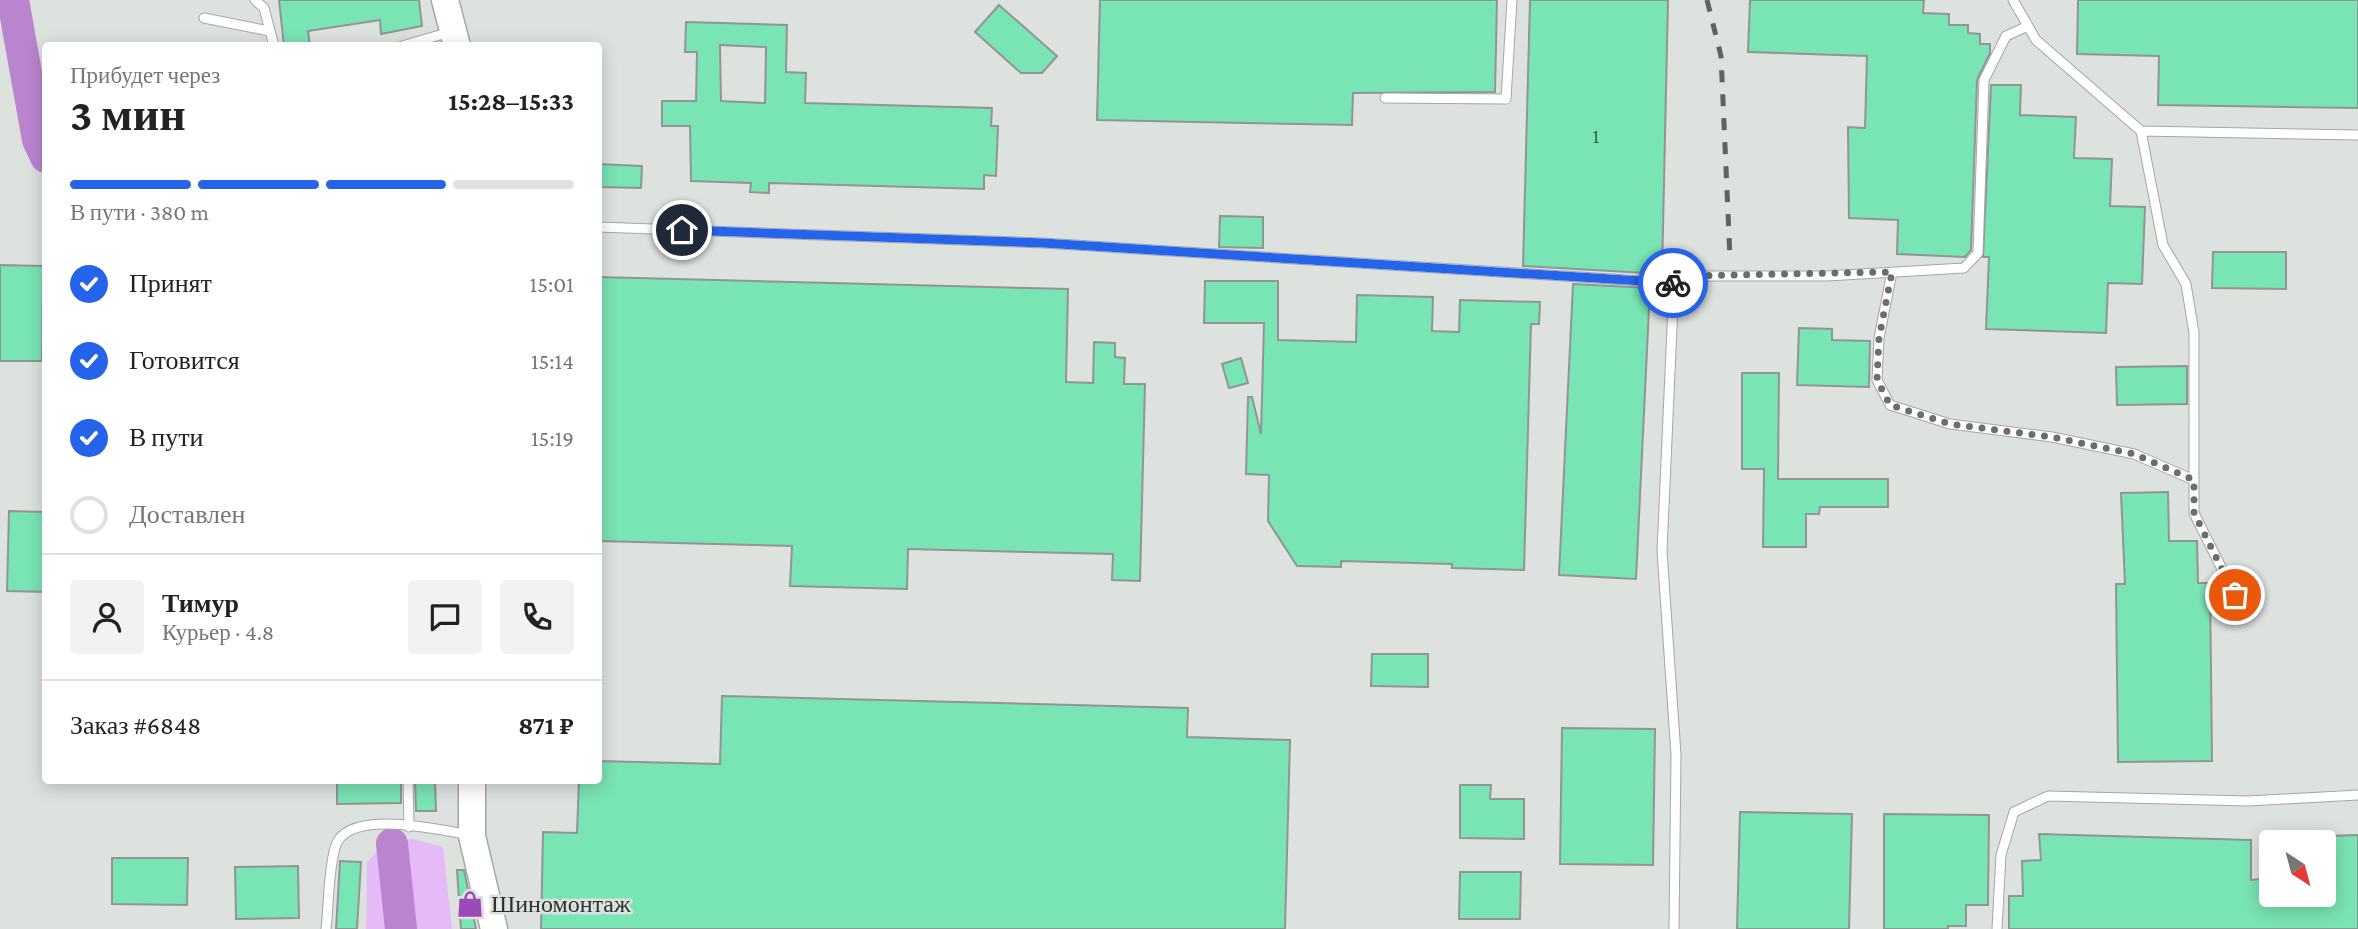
<!DOCTYPE html>
<html lang="ru">
<meta charset="utf-8">
<style>
:root{--surface:#fff;--page:#f2f2f2;--text:#222;--muted:#767676;--line:#e0e0e0;--accent:#2563eb}
body{margin:0;font-family:"Crimson Pro",serif;background:var(--page);color:var(--text);height:100vh;display:flex;flex-direction:column;font-size:26px;white-space:nowrap}
*{box-sizing:border-box;margin:0}
p{font-size:23px;color:var(--muted)}
.icon{flex:none;width:38px;height:38px;fill:none;stroke:currentColor;stroke-width:2;stroke-linecap:round;stroke-linejoin:round}
.map{position:relative;flex:1;overflow:hidden}
.sheet{position:absolute;left:42px;top:42px;width:560px;height:742px;display:flex;flex-direction:column;background:var(--surface);border-radius:7px;box-shadow:0 4px 18px #0003}
.sheet>*{flex:none}
.needle{width:46px;rotate:144deg}
.buttons{position:absolute;left:2259px;top:830px;display:grid;gap:14px}
.buttons a{display:grid;place-items:center;width:77px;height:77px;border-radius:7px;background:var(--surface);box-shadow:0 4px 18px #0003;font-size:35px}
.pin{position:absolute;display:grid;place-items:center;width:60px;height:60px;color:#fff;margin:-30px;border:4px solid #fff;border-radius:50%;box-shadow:0 2px 7px #0007}
.courier{position:absolute;display:grid;place-items:center;width:70px;height:70px;margin:-35px;border:5px solid #2563eb;border-radius:50%;background:#fff;color:#222;box-shadow:0 2px 9px #0007}
.head em{font-style:normal;font-weight:700}
.head div{display:flex;flex-direction:column-reverse}
.head{display:flex;align-items:center;justify-content:space-between;height:119px;padding:0 28px}
h1{font-size:46px;font-weight:700;line-height:52px}
.bar{display:grid;grid-template-columns:repeat(4,1fr);gap:10px 7px;align-content:center;height:84px;padding:0 28px}
.bar i{height:9px;border-radius:5px;background:var(--line)}
.bar .on{background:var(--accent)}
.bar p{grid-column:span 4}
.line{display:flex;align-items:center;gap:18px;padding:0 28px;border-top:2px solid var(--line)}
.line div{flex:1}
.round{display:grid;place-items:center;flex:none;width:74px;height:74px;border-radius:7px;background:var(--page)}
ol{padding:0 28px;list-style:none}
li{display:flex;align-items:center;gap:21px;height:77px}
li p{margin-inline-start:auto}
li .icon{padding:7px;border-radius:50%;background:var(--accent);color:#fff;stroke-width:4}
li:last-child{color:var(--muted)}
li i{width:38px;height:38px;border:4px solid var(--line);border-radius:50%}
.map>svg:first-child{display:block}
.green{fill:#e6baf8}
.lines{fill:none;stroke-linecap:round;stroke-linejoin:round}
.river{stroke:#ba84cf;stroke-width:32}
.building{fill:#79e4b4;stroke:#919593;stroke-width:2;fill-rule:evenodd}
.lane-casing{stroke:#a3a7a5;stroke-width:11}
.secondary-casing{stroke:#a3a7a5;stroke-width:29}
.lane{stroke:#fff;stroke-width:9}
.secondary{stroke:#fff;stroke-width:26}
.rail{stroke:#5f6260;stroke-width:5;stroke-dasharray:12 12;stroke-linecap:butt}
.done{stroke:#6b6e6d;stroke-width:7;stroke-dasharray:0 12.6}
.route{stroke:#2563eb;stroke-width:9}
.labels{text-anchor:middle;stroke-width:5;stroke-linejoin:round;paint-order:stroke}
.number-label{font-size:21px;fill:#415d50}
.poi-label{font-size:24px;fill:#2e302f;stroke:#dde2df;text-anchor:start}
</style>
<div class="map">
<svg width="2358" height="929" viewBox="0 0 2358 929">
<rect width="100%" height="100%" fill="#dde2df"/>
<path class="green" d="M 412,839 L 443,847 L 452,929 L 366,929 L 367,862 L 386,842 Z"/>
<g class="lines">
<path class="river" d="M 13,0 L 38,140 L 46,157
M 392,844 L 401,929"/>
</g>
<path class="building" d="M 279,0 L 419,0 L 422,26 L 381,34 L 380,20 L 308,31 L 310,46 L 284,46 Z
M 1100,0 L 1497,0 L 1495,92 L 1353,93 L 1352,125 L 1097,120 Z
M 1530,0 L 1668,0 L 1662,274 L 1523,266 Z
M 1750,0 L 1924,0 L 1923,13 L 1949,14 L 1949,25 L 1968,25 L 1968,33 L 1980,34 L 1980,44 L 1990,44 L 1990,53 L 1977,80 L 1971,250 L 1965,257 L 1897,254 L 1898,220 L 1849,218 L 1848,127 L 1865,128 L 1867,56 L 1748,52 Z
M 2078,0 L 2358,0 L 2358,108 L 2158,105 L 2159,56 L 2077,54 Z
M 999,5 L 1057,56 L 1042,73 L 1021,73 L 975,32 Z
M 686,22 L 787,25 L 786,72 L 806,73 L 805,103 L 992,108 L 991,126 L 998,126 L 996,176 L 984,175 L 984,189 L 769,183 L 769,193 L 750,192 L 751,183 L 691,181 L 690,126 L 662,126 L 662,101 L 696,101 L 697,52 L 685,52 ZM 720,45 L 766,47 L 765,103 L 721,101 Z
M 1991,85 L 2021,85 L 2020,115 L 2076,117 L 2074,158 L 2112,159 L 2110,206 L 2145,207 L 2142,284 L 2108,283 L 2106,333 L 1986,329 L 1989,257 L 1983,257 Z
M 598,164 L 642,166 L 641,188 L 598,187 Z
M 1220,216 L 1263,217 L 1263,248 L 1219,247 Z
M 2213,252 L 2286,252 L 2286,289 L 2212,288 Z
M 0,265 L 43,266 L 42,361 L 0,361 Z
M 598,277 L 1068,289 L 1066,382 L 1093,383 L 1094,342 L 1115,343 L 1115,357 L 1125,358 L 1124,384 L 1145,384 L 1140,581 L 1112,580 L 1113,554 L 908,549 L 907,589 L 790,586 L 792,546 L 598,541 Z
M 1205,281 L 1278,281 L 1278,340 L 1356,342 L 1357,295 L 1433,297 L 1432,331 L 1459,332 L 1460,300 L 1540,302 L 1539,324 L 1531,324 L 1524,570 L 1452,568 L 1452,564 L 1341,561 L 1341,567 L 1297,566 L 1268,521 L 1269,475 L 1246,474 L 1248,397 L 1252,397 L 1261,434 L 1264,323 L 1204,323 Z
M 1573,284 L 1650,288 L 1636,579 L 1559,575 Z
M 1799,328 L 1832,329 L 1832,340 L 1870,341 L 1869,387 L 1797,385 Z
M 1241,358 L 1248,383 L 1229,388 L 1222,364 Z
M 2187,366 L 2187,404 L 2117,405 L 2116,367 Z
M 1742,373 L 1779,373 L 1778,479 L 1888,479 L 1888,507 L 1820,507 L 1819,514 L 1806,514 L 1806,547 L 1763,547 L 1764,469 L 1742,469 Z
M 2168,492 L 2169,541 L 2197,541 L 2198,583 L 2210,583 L 2212,761 L 2118,762 L 2116,584 L 2125,584 L 2121,493 Z
M 9,511 L 46,512 L 46,592 L 7,591 Z
M 1372,654 L 1428,654 L 1428,687 L 1371,686 Z
M 722,696 L 1188,708 L 1187,737 L 1290,740 L 1285,929 L 541,929 L 543,832 L 577,833 L 579,780 L 598,780 L 598,761 L 720,764 Z
M 1562,728 L 1655,729 L 1653,865 L 1560,864 Z
M 337,780 L 401,780 L 401,803 L 337,804 Z
M 415,780 L 435,780 L 436,811 L 416,811 Z
M 1460,785 L 1491,785 L 1490,799 L 1524,799 L 1524,839 L 1460,838 Z
M 1740,812 L 1852,814 L 1849,929 L 1737,929 Z
M 1884,814 L 1989,815 L 1988,905 L 1966,905 L 1966,926 L 1948,926 L 1948,929 L 1884,929 Z
M 2039,834 L 2251,840 L 2251,880 L 2272,878 L 2272,894 L 2324,894 L 2324,836 L 2358,835 L 2358,929 L 2009,929 L 2009,896 L 2023,896 L 2022,861 L 2041,860 Z
M 112,858 L 188,858 L 187,905 L 112,904 Z
M 340,861 L 361,862 L 357,929 L 336,929 Z
M 298,866 L 299,918 L 236,919 L 235,867 Z
M 457,870 L 464,870 L 476,929 L 461,929 Z
M 1460,872 L 1521,872 L 1520,919 L 1459,919 Z"/>
<g class="lines">
<defs>
<path id="lane" d="M 255,0 L 264,8 L 274,46
M 2013,0 L 2036,40 L 2141,131 L 2358,135
M 204,18 L 269,31
M 402,46 L 450,32
M 1385,98 L 1506,99 L 1512,0
M 2141,131 L 2163,245 L 2186,284 L 2194,333 L 2194,513 L 2235,595
M 598,227 L 1043,243 L 1674,283 L 1662,551 L 1676,755 L 1674,929
M 1892,272 L 1879,338 L 1877,380 L 1890,405 L 1950,424 L 2052,437 L 2134,454 L 2194,480
M 1674,283 L 1685,276 L 1827,276 L 1964,268 L 1978,253 L 1984,80 L 2006,36 L 2028,26
M 408,780 L 409,827
M 326,929 C 329,903 328,873 335,848 C 345,807 440,830 470,835
M 1997,929 L 2001,855 L 2014,812 L 2048,796 L 2248,801 L 2358,795"/>
<path id="secondary" d="M 445,0 L 457,46
M 472,780 L 472,836 L 494,929"/>
</defs>
<use href="#lane" class="lane-casing"/>
<use href="#secondary" class="secondary-casing"/>
<use href="#lane" class="lane"/>
<use href="#secondary" class="secondary"/>
<path class="rail" d="M 1707,0 L 1721,56 L 1730,258"/>
</g>
<g class="lines">
<path class="done" d="M 1673,283 L 1685,276 L 1892,272 L 1879,338 L 1877,380 L 1890,405 L 1950,424 L 2052,437 L 2134,454 L 2194,480 L 2194,513 L 2235,595"/>
<path class="route" d="M 682,230 L 1043,243 L 1673,283"/>
</g>
<defs>
<symbol id="shop-bare" viewBox="-9 -9 18 18"><path d="M-5-2.5h2.3a2.7 3.5 0 0 1 5.4 0H5L5.5 6h-11ZM-1.5-2.5h3a1.5 2.3 0 0 0-3 0Z" fill="#9c4ab9" stroke="#dde2df" stroke-width="2.5" paint-order="stroke"/></symbol>
</defs>
<g fill-rule="evenodd">
<use href="#shop-bare" x="451" y="885" width="38" height="38"/>
</g>
<g class="labels">
<g class="number-label">
<text x="1596" y="143">1</text>
</g>
<g class="poi-label">
<text x="491" y="912">Шиномонтаж</text>
</g>
</g>
</svg>
<div class="buttons">
<a><svg class="needle" viewBox="-14 -14 28 28"><path d="M0-13l5 13h-10z" fill="#e53935"/><path d="M0 13l5-13h-10z" fill="#767676"/></svg></a>
</div>
<div class="pin" style="left:2235px;top:595px;background:#ea580c"><svg class="icon" aria-label="bag" viewBox="0 0 24 24"><path d="M5 8h14l-1 12H6zM9 8a3 3 0 0 1 6 0"/></svg></div>
<div class="pin" style="left:682px;top:230px;background:#1f2937"><svg class="icon" aria-label="home" viewBox="0 0 24 24"><path d="M3 11l9-7 9 7M6 9v11h12V9"/></svg></div>
<div class="courier" style="left:1673px;top:283px"><svg class="icon" aria-label="bike" viewBox="0 0 24 24"><circle cx="6" cy="16" r="4"/><circle cx="18" cy="16" r="4"/><path d="M6 16l4-8h5l3 8M10 8l3 8H6M13 5h3"/></svg></div>
<section class="sheet">
<div class="head"><div><h1>3 мин</h1><p>Прибудет через</p></div><em>15:28–15:33</em></div>
<div class="bar"><i class="on"></i><i class="on"></i><i class="on"></i><i></i><p>В пути · 380 m</p></div>
<ol>
<li><svg class="icon" aria-label="check" viewBox="0 0 24 24"><path d="M5 12l5 5 9-10"/></svg>Принят<p>15:01</p></li>
<li><svg class="icon" aria-label="check" viewBox="0 0 24 24"><path d="M5 12l5 5 9-10"/></svg>Готовится<p>15:14</p></li>
<li><svg class="icon" aria-label="check" viewBox="0 0 24 24"><path d="M5 12l5 5 9-10"/></svg>В пути<p>15:19</p></li>
<li><i></i>Доставлен</li>
</ol>
<div class="line" style="height:126px"><a class="round"><svg class="icon" aria-label="person" viewBox="0 0 24 24"><circle cx="12" cy="8" r="4"/><path d="M4 21q1-7 8-7t8 7"/></svg></a><div><b>Тимур</b><p>Курьер · 4.8</p></div><a class="round"><svg class="icon" aria-label="chat" viewBox="0 0 24 24"><path d="M4 5h16v11H9l-5 4z"/></svg></a><a class="round"><svg class="icon" aria-label="phone" viewBox="0 0 24 24"><path d="M5 4h4l2 5-3 2q2 4 5 5l2-3 5 2v4C11 20 4 13 5 4z"/></svg></a></div>
<div class="line" style="height:91px"><div>Заказ #6848</div><b>871 ₽</b></div>
</section>
</div>
